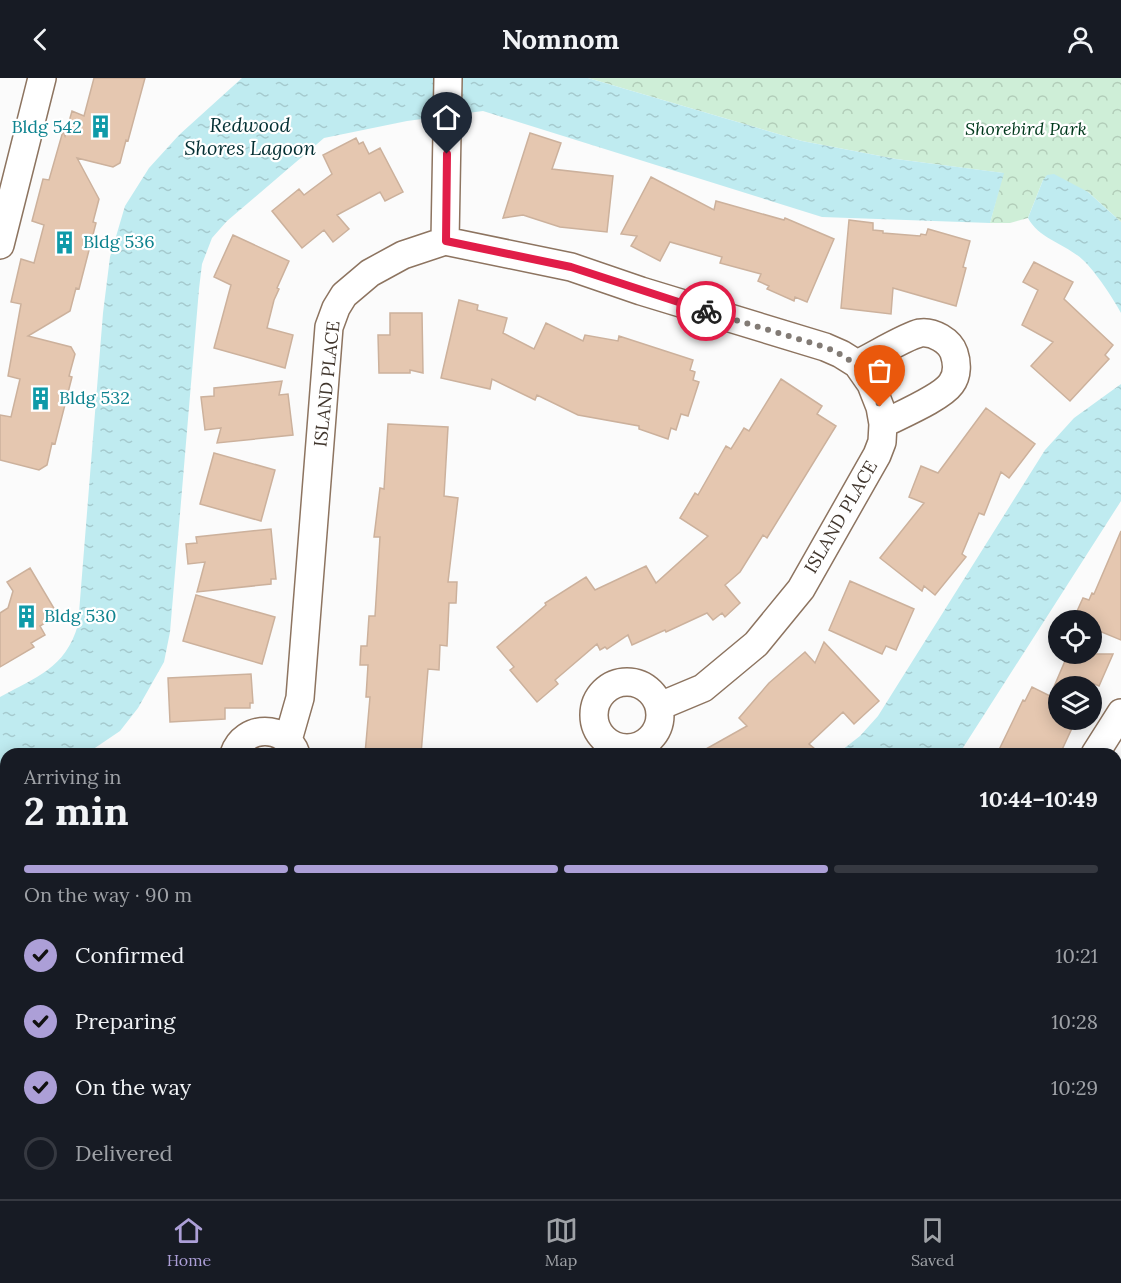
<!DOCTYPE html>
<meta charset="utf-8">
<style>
:root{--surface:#171b24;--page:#242831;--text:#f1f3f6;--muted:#9ea1a6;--line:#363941;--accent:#ac9fd7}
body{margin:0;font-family:Lora,serif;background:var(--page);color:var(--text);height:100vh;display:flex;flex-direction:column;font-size:22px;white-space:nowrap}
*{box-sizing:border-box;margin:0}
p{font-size:20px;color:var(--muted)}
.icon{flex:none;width:33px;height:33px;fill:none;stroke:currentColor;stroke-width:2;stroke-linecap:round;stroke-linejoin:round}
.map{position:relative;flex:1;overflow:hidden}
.side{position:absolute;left:0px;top:670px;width:1122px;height:452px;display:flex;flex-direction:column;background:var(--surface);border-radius:18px 18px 0 0;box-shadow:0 3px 15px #0003}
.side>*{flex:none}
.controls{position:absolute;left:1048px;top:532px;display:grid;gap:12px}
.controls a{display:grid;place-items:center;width:54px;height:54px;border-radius:50%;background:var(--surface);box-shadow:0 3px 15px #0003;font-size:30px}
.pin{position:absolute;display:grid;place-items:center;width:51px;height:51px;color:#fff;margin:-62px -26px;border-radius:50% 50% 50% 0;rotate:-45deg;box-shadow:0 0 6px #0007}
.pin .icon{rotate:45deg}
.courier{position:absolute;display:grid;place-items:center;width:60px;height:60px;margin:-30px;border:4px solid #e11d48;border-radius:50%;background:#fff;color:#222;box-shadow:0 2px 8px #0007}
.overview em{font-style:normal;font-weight:700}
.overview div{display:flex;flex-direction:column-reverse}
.overview{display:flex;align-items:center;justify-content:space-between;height:102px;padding:0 24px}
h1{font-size:39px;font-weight:700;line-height:45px}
.bar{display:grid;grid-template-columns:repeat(4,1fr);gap:9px 6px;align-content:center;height:72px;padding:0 24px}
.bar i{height:8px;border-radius:4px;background:var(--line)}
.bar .active{background:var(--accent)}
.bar p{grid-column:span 4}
ol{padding:0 24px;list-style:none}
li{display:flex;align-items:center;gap:18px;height:66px}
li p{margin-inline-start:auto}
li .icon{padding:6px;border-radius:50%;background:var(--accent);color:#111;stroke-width:4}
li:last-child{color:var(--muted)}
li i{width:33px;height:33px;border:3px solid var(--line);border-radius:50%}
header{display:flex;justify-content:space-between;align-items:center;height:78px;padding:0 24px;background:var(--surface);font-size:27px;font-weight:700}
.menu{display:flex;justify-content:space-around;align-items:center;height:84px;border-top:2px solid var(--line);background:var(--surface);font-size:16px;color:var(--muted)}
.menu a{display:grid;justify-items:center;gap:3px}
.menu .active{color:var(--accent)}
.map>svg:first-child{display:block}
.forest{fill:url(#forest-crowns)}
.water{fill:url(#water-ripples)}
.building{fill:#e5c7b0;stroke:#ccb19c;stroke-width:1.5}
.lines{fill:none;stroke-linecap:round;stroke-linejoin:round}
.minor-casing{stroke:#8d7460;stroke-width:30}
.minor{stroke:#fff;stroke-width:27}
.done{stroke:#827b75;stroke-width:6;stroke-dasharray:0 10.8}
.route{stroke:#e11d48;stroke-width:8}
.labels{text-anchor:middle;stroke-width:4.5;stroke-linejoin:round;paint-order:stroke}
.culture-label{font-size:18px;fill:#0d838f;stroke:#fff;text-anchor:start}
.park-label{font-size:18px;font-style:italic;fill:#00391c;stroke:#fff}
.street-label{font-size:18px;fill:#41362d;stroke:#fff}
.water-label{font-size:20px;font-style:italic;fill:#032f33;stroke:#fff}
</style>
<header><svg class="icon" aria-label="back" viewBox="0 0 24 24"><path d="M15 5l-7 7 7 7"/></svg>Nomnom<svg class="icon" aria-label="person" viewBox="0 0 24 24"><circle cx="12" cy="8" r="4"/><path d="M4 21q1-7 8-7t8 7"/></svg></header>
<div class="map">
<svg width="1121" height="1121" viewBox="0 0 1121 1121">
<defs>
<pattern id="forest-crowns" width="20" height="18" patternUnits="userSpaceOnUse" patternTransform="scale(1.5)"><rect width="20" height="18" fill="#ceeed7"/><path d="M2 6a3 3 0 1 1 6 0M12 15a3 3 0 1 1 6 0" fill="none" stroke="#b2cdb9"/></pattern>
<pattern id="water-ripples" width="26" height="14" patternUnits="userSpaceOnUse" patternTransform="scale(1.5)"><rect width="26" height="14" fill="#bfebf0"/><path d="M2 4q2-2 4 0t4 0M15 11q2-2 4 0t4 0" fill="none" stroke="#a5cace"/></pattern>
</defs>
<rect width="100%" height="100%" fill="#fbfbfb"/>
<path class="forest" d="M 588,0 L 1121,0 L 1121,144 L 1088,114 L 1043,102 L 1028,140 L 1010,145 L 990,145 L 1003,95 L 896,81 L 802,63 Z"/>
<path class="water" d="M 242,0 L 588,0 L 802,63 L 896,81 L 1004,95 L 990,145 L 822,139 L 483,33 L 407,43 L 324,60 L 227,143 L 212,160 L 202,186 L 199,211 L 170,554 L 164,584 L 138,630 L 120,653 L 86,676 L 6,676 L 6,720 L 0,723 L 0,619 C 36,599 65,591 78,547 L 103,235 L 110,179 L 125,128 L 149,90 L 179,57 Z
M 1054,96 L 1088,114 L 1121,144 L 1121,235 C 1113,220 1095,193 1083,182 C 1066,166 1039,161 1028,140 L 1043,102 L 1047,97 Z
M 1121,306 L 1121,423 L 959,676 L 837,676 L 860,658 L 878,638 L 1045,372 L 1074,340 Z
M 0,881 L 6,882 L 6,1116 L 764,1116 L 783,1121 L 0,1121 Z"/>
<path class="building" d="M 94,0 L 145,0 L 128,63 L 126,62 L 120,85 L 113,89 L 77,80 L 99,121 L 93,144 L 96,145 L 79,211 L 76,210 L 70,233 L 28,258 L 71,269 L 75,276 L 69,298 L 72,299 L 55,366 L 52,365 L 47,387 L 39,392 L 0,382 L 0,337 L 11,339 L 20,301 L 8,298 L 21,226 L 11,224 L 21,181 L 34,185 L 44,147 L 32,143 L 43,101 L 49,102 L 63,53 L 65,58 L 72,33 L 84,38 Z
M 530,55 L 561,65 L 552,91 L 613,98 L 607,154 L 560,149 L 523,137 L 503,140 Z
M 356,60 L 359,66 L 363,64 L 369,76 L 380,70 L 403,114 L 385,123 L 380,114 L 337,137 L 349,151 L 333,164 L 324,152 L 302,170 L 272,133 L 299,111 L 304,117 L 332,96 L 323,77 Z
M 651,99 L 714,132 L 716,123 L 784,142 L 785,140 L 834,161 L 807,224 L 795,219 L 794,223 L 767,211 L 769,208 L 758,203 L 761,196 L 720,185 L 722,179 L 670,164 L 660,183 L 631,168 L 637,158 L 621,156 Z
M 849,142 L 873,145 L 873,152 L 883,153 L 883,155 L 920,158 L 921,156 L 926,157 L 928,151 L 970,163 L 963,189 L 966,190 L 956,228 L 893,210 L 891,236 L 841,230 Z
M 233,157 L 289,183 L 277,210 L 279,211 L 274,222 L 267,250 L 293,257 L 285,290 L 214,270 L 231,207 L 214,199 Z
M 1034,184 L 1073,204 L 1064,221 L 1113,267 L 1105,277 L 1109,281 L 1070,323 L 1031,288 L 1053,264 L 1022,247 L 1038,212 L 1023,204 Z
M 459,222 L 478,227 L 477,232 L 507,240 L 503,255 L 534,271 L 546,245 L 583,263 L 585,257 L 618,263 L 619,258 L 693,282 L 690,292 L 695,294 L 693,302 L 699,304 L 688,338 L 681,336 L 676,352 L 671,350 L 668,361 L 639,351 L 639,348 L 578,337 L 537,317 L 535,322 L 492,301 L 490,311 L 441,300 Z
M 390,235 L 422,235 L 423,295 L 410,292 L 410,295 L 379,295 L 378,257 L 390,257 Z
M 781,301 L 822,328 L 817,336 L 836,348 L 767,460 L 763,457 L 740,494 L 725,507 L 740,525 L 725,539 L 722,535 L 713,542 L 707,535 L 666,554 L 665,552 L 632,567 L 628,557 L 607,571 L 605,569 L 600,572 L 597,566 L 555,602 L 558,606 L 537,624 L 510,592 L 514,589 L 497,569 L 546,527 L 545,525 L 586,499 L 595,512 L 646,488 L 656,505 L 708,458 L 680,440 L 695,415 L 698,417 L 726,368 L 731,371 L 744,350 L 749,353 Z
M 282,303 L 279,317 L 288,316 L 293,357 L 217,365 L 221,350 L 205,352 L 201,319 L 214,318 L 214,310 Z
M 986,330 L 1035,366 L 1009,400 L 1001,394 L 984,437 L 979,435 L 962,476 L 966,479 L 935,517 L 924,508 L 922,513 L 880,480 L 924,425 L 909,419 L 921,388 L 938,395 Z
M 388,346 L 448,349 L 444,418 L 458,420 L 448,504 L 457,504 L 456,525 L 449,525 L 447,568 L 440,567 L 439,592 L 428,591 L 421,676 L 365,676 L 370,619 L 366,619 L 368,587 L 360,587 L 361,568 L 367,568 L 369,538 L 375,538 L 380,459 L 374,459 L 380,410 L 384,411 Z
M 214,375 L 275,392 L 261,443 L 200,426 Z
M 271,451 L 276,501 L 271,501 L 271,506 L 197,514 L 205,484 L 188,486 L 186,466 L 197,465 L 196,459 Z
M 1121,453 L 1121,562 L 1092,550 L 1092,543 L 1073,542 L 1083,520 L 1089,522 L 1092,515 L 1094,516 Z
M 30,490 L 55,532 L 51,541 L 40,548 L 45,557 L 31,565 L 34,569 L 0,589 L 0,535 L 8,530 L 13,513 L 7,504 Z
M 850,503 L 914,531 L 896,572 L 886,568 L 882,576 L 829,552 Z
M 196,517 L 275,539 L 262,586 L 183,563 Z
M 824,564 L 879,623 L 854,646 L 843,634 L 809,666 L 821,676 L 697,676 L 747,648 L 739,640 L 769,605 L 805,574 L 815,585 Z
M 1068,576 L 1113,576 L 1099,608 L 1090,604 L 1087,609 L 1059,609 L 1059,642 L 1072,642 L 1070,646 L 1073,648 L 1060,676 L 997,676 L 1023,622 L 1025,623 L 1032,609 L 1050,618 Z
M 251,596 L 253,625 L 250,625 L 250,630 L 225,630 L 225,641 L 170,644 L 168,600 Z"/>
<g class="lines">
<defs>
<path id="minor" d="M 445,163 L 448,0
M 0,167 L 42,0
M 857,286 C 872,279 906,258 920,255 C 933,253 950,263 954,275 C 957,284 958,297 951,306 C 941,320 900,337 883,346
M594 637a33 33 0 1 1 66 0a33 33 0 1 1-66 0Z
M 288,662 L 300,620 L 329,249 L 336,230 L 344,217 L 370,195 L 403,177 L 445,163 L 571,189 L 641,213 L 825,269 L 841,276 L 857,286 L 871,306 L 880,329 L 883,346 L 882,364 L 877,377 L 801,511 L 756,566 L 703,610 L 660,628
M 234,676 C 244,646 286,646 296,676
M 1095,676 L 1121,635
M 1116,898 L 1121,889
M 1116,1072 L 1121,1073"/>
</defs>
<use href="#minor" class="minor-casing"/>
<use href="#minor" class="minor"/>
</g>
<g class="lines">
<path class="done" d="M 706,233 L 825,269 C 858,283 868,296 880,329"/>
<path class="route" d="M 447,76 L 446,163 L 571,189 L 706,233"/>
</g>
<defs>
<symbol id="building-bare" viewBox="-9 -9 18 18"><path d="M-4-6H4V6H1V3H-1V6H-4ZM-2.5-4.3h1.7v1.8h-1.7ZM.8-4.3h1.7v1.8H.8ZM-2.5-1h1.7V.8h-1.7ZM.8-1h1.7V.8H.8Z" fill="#0f9aa8" stroke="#fff" stroke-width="2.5" paint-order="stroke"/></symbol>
</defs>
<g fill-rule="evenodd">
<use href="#building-bare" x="84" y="32" width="33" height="33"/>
<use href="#building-bare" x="48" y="148" width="33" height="33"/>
<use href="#building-bare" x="24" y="304" width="33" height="33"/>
<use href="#building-bare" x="10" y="522" width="33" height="33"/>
</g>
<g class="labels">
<g class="culture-label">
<text x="82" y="55" text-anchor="end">Bldg 542</text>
<text x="83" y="170">Bldg 536</text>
<text x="59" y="326">Bldg 532</text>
<text x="44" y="544">Bldg 530</text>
</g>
<g class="park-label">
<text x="1026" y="57">Shorebird Park</text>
</g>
<g class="street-label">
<text transform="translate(327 306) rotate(-84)" y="6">ISLAND PLACE</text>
<text transform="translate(841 439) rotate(-60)" y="6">ISLAND PLACE</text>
</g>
<g class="water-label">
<text x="250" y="54">Redwood<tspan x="250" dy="23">Shores Lagoon</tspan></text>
</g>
</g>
</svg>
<div class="controls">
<a><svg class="icon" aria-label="locate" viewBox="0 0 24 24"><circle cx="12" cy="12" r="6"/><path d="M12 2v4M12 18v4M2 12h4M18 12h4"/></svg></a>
<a><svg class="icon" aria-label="layers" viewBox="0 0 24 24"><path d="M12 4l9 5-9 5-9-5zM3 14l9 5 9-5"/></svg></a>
</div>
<div class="pin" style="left:880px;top:329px;background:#ea580c"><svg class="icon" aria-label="bag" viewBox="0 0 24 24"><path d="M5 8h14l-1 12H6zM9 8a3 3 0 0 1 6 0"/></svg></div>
<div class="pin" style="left:447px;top:76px;background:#1f2937"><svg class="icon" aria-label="home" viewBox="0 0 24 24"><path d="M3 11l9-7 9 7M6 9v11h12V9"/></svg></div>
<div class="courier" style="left:706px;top:233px"><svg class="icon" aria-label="bike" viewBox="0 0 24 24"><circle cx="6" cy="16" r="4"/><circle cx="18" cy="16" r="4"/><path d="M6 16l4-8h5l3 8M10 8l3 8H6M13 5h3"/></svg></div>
<section class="side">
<div class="overview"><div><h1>2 min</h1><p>Arriving in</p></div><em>10:44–10:49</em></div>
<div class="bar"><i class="active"></i><i class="active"></i><i class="active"></i><i></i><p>On the way · 90 m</p></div>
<ol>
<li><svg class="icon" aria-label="check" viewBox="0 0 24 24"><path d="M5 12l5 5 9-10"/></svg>Confirmed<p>10:21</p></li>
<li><svg class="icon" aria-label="check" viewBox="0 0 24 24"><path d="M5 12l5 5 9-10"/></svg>Preparing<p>10:28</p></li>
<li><svg class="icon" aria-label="check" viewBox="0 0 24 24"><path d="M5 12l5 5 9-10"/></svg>On the way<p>10:29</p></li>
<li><i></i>Delivered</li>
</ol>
</section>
</div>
<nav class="menu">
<a class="active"><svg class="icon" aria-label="home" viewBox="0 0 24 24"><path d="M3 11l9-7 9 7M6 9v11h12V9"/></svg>Home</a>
<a><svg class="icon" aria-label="map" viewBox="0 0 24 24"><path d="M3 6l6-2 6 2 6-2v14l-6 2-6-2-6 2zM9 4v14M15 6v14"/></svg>Map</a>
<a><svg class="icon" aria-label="saved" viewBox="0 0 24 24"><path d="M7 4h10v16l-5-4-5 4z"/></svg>Saved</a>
</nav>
